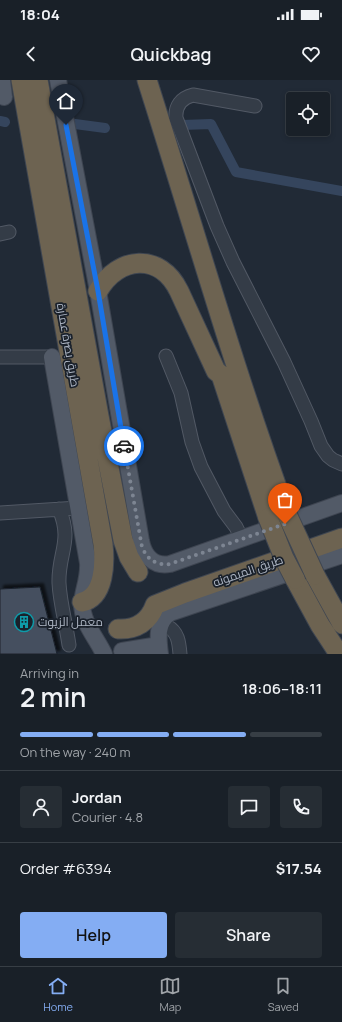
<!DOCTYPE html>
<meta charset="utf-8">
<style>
:root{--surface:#192028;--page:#262d34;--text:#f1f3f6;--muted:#9fa3a8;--line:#373e45;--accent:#84adf3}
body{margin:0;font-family:Manrope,Cairo,sans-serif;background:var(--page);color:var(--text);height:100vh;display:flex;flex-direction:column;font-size:15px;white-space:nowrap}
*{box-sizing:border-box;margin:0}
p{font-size:13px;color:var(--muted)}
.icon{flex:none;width:22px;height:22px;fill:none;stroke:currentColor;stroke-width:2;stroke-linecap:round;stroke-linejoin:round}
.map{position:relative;height:574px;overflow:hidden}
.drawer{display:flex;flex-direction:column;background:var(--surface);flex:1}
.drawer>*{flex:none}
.fabs{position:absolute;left:286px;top:12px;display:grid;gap:8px}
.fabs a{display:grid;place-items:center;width:44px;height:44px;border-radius:4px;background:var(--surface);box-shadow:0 2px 6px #0003,0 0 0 1px var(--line);font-size:20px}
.pin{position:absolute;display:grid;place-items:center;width:34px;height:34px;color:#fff;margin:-41px -17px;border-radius:50% 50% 50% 0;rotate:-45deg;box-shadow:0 0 4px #0007}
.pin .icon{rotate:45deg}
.courier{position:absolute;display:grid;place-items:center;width:40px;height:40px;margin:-20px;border:3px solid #1a73e8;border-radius:50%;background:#fff;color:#222;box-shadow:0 1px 5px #0007}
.summary em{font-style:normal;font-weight:600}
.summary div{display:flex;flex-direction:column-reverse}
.summary{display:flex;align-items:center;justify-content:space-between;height:68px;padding:0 20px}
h1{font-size:26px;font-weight:600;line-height:30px}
.bar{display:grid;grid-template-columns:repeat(4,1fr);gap:6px 4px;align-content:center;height:48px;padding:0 20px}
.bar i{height:5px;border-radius:3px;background:var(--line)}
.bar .on{background:var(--accent)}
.bar p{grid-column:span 4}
.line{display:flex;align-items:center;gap:10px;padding:0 20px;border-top:1px solid var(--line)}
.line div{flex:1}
.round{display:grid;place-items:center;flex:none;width:42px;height:42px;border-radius:4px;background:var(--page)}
.button{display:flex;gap:8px;margin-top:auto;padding:8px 20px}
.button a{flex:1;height:46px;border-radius:4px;background:var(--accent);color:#111;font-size:16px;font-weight:600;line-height:46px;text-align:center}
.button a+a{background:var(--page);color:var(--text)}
.status{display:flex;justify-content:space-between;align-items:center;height:28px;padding:0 20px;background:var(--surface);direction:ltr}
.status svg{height:11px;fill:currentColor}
header{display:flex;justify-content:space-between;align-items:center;height:52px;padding:0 20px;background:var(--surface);font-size:18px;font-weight:600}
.tab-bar{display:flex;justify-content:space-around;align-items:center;height:56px;border-top:1px solid var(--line);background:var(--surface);font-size:11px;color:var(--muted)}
.tab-bar a{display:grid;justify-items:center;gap:2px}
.tab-bar .on{color:var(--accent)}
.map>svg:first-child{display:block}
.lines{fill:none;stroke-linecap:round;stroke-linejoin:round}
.canal{stroke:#35455d;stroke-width:10}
.building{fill:#444f5e;stroke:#1c232d;filter:url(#shadow)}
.minor-casing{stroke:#525965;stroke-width:15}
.major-casing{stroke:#3e4551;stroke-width:18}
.highway-casing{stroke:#3f4651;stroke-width:21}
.minor{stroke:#343c47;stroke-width:13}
.major{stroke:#525a67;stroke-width:16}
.highway{stroke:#6d6351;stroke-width:19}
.highway-bridge-casing{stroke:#3f4651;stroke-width:21;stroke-linecap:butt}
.highway-bridge{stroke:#6d6351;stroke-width:19}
.done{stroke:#7d8592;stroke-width:4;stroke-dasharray:0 7.2}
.route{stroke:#1a73e8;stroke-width:5}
.labels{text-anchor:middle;stroke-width:3.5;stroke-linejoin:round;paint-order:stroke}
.street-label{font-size:12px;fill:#aeb6c4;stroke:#1a212b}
.poi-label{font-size:12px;fill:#aeb6c4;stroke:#1a212b;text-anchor:start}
</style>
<div class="status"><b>18:04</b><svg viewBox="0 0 49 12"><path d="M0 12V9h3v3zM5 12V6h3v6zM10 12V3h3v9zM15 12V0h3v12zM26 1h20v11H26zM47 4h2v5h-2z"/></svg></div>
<header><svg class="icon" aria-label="back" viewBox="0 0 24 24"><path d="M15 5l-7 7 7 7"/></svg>Quickbag<svg class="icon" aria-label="heart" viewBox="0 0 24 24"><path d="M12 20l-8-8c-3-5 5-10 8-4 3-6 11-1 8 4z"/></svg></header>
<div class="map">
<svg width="342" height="574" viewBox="0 0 342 574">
<defs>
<filter id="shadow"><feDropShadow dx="3.5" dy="-3.5" stdDeviation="1" flood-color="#0009"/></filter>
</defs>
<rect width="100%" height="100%" fill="#212a36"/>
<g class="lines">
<path class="canal" d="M 0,41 L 5,42
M 75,44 L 105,48
M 182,45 L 211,44 L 236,92 L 342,111"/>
</g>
<path class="building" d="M 40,507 L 57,574 L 0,574 L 0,509 Z"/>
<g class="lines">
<defs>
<path id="minor" d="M 255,26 L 193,15 C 181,18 175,26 176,38 L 217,146 L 233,182 L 284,282 L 311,341 L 321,366 L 328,376 L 333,380 L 342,384
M 0,154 L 9,152
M 166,276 L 181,313 L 192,362 L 201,387 L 224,431 L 236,447 L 242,459
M 0,277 L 52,277
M 59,429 C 73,461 58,473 59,503 C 60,523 66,544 69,565
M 0,433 L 78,428
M 160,546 L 167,546 C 178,552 179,562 180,574"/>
<path id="major" d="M 2,0 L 4,17
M 58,0 L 98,211 L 141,461 C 144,476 154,487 170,484 L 342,423
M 52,277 L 88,483 C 89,498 83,510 82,523 C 82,543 96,557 104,574
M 122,571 L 159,565
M 160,574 C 158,559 156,542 170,533 L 342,475"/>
<path id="highway" d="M 21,0 L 103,464 C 105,482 105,517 82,522
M 38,0 L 99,336 L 123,460 L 129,477 L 138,492
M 147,0 C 193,144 234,290 286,432
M 98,211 C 118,176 160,172 179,211 L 216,291 L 221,295 L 268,438
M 315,495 L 342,544
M 295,499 L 320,545 L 339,574
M 118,549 C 136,550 149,542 155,525 L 185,513 L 342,458"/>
</defs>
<use href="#minor" class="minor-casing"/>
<use href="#major" class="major-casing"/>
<use href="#highway" class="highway-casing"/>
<use href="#minor" class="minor"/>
<use href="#major" class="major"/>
<use href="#highway" class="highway"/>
<defs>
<path id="highway-bridge" d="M 286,432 L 315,495
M 268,438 L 284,478 L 295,499"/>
</defs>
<use href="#highway-bridge" class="highway-bridge-casing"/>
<use href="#highway-bridge" class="highway-bridge"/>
</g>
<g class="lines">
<path class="done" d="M 124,366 L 142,467 C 147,479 156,486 170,484 L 285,444"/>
<path class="route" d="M 66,45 L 98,211 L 124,366"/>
</g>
<defs>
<symbol id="building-ring" viewBox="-11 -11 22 22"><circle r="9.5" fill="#1a212b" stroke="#0f9aa8" stroke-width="1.5"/><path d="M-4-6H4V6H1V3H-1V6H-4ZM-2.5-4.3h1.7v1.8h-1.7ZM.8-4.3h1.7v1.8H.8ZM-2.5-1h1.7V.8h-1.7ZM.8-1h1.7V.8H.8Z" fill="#0f9aa8"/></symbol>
</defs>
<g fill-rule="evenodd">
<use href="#building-ring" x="13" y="531" width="22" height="22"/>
</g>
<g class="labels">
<g class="street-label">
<text transform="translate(68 265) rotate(80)" y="4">طريق بصرة عمارة</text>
<text transform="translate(248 491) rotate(-19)" y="4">طريق الميمونه</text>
</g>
<g class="poi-label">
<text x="38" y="546">معمل الزيوت</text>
</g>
</g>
</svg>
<div class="fabs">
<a><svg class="icon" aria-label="locate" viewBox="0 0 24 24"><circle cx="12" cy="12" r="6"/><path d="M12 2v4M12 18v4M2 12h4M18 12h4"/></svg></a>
</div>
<div class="pin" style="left:285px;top:444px;background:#ea580c"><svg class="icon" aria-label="bag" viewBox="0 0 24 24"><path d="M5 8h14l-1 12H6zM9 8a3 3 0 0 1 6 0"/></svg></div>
<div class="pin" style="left:66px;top:45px;background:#1f2937"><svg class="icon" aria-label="home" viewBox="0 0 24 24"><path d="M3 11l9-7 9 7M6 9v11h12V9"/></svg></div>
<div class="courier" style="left:124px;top:366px"><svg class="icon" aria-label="car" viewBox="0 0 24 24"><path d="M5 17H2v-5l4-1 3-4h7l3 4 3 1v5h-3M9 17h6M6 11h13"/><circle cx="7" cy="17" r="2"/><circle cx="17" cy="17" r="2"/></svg></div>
</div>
<section class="drawer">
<div class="summary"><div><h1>2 min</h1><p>Arriving in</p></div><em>18:06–18:11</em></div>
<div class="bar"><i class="on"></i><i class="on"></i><i class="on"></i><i></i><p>On the way · 240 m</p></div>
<div class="line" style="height:72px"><a class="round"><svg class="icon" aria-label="person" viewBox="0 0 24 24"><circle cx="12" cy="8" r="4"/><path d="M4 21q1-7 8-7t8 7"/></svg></a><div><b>Jordan</b><p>Courier · 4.8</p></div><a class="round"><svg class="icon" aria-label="chat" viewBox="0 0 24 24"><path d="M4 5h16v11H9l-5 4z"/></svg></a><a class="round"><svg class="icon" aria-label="phone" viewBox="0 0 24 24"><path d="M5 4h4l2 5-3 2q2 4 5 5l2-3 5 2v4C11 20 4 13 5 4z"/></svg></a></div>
<div class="line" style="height:52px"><div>Order #6394</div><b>$17.54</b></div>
<div class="button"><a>Help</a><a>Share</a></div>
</section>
<nav class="tab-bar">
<a class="on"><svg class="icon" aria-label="home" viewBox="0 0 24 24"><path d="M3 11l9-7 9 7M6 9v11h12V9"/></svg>Home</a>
<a><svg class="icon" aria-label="map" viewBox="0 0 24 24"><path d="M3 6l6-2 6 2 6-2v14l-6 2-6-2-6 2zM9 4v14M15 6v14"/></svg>Map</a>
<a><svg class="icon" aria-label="saved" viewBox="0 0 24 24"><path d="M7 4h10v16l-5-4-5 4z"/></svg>Saved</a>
</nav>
